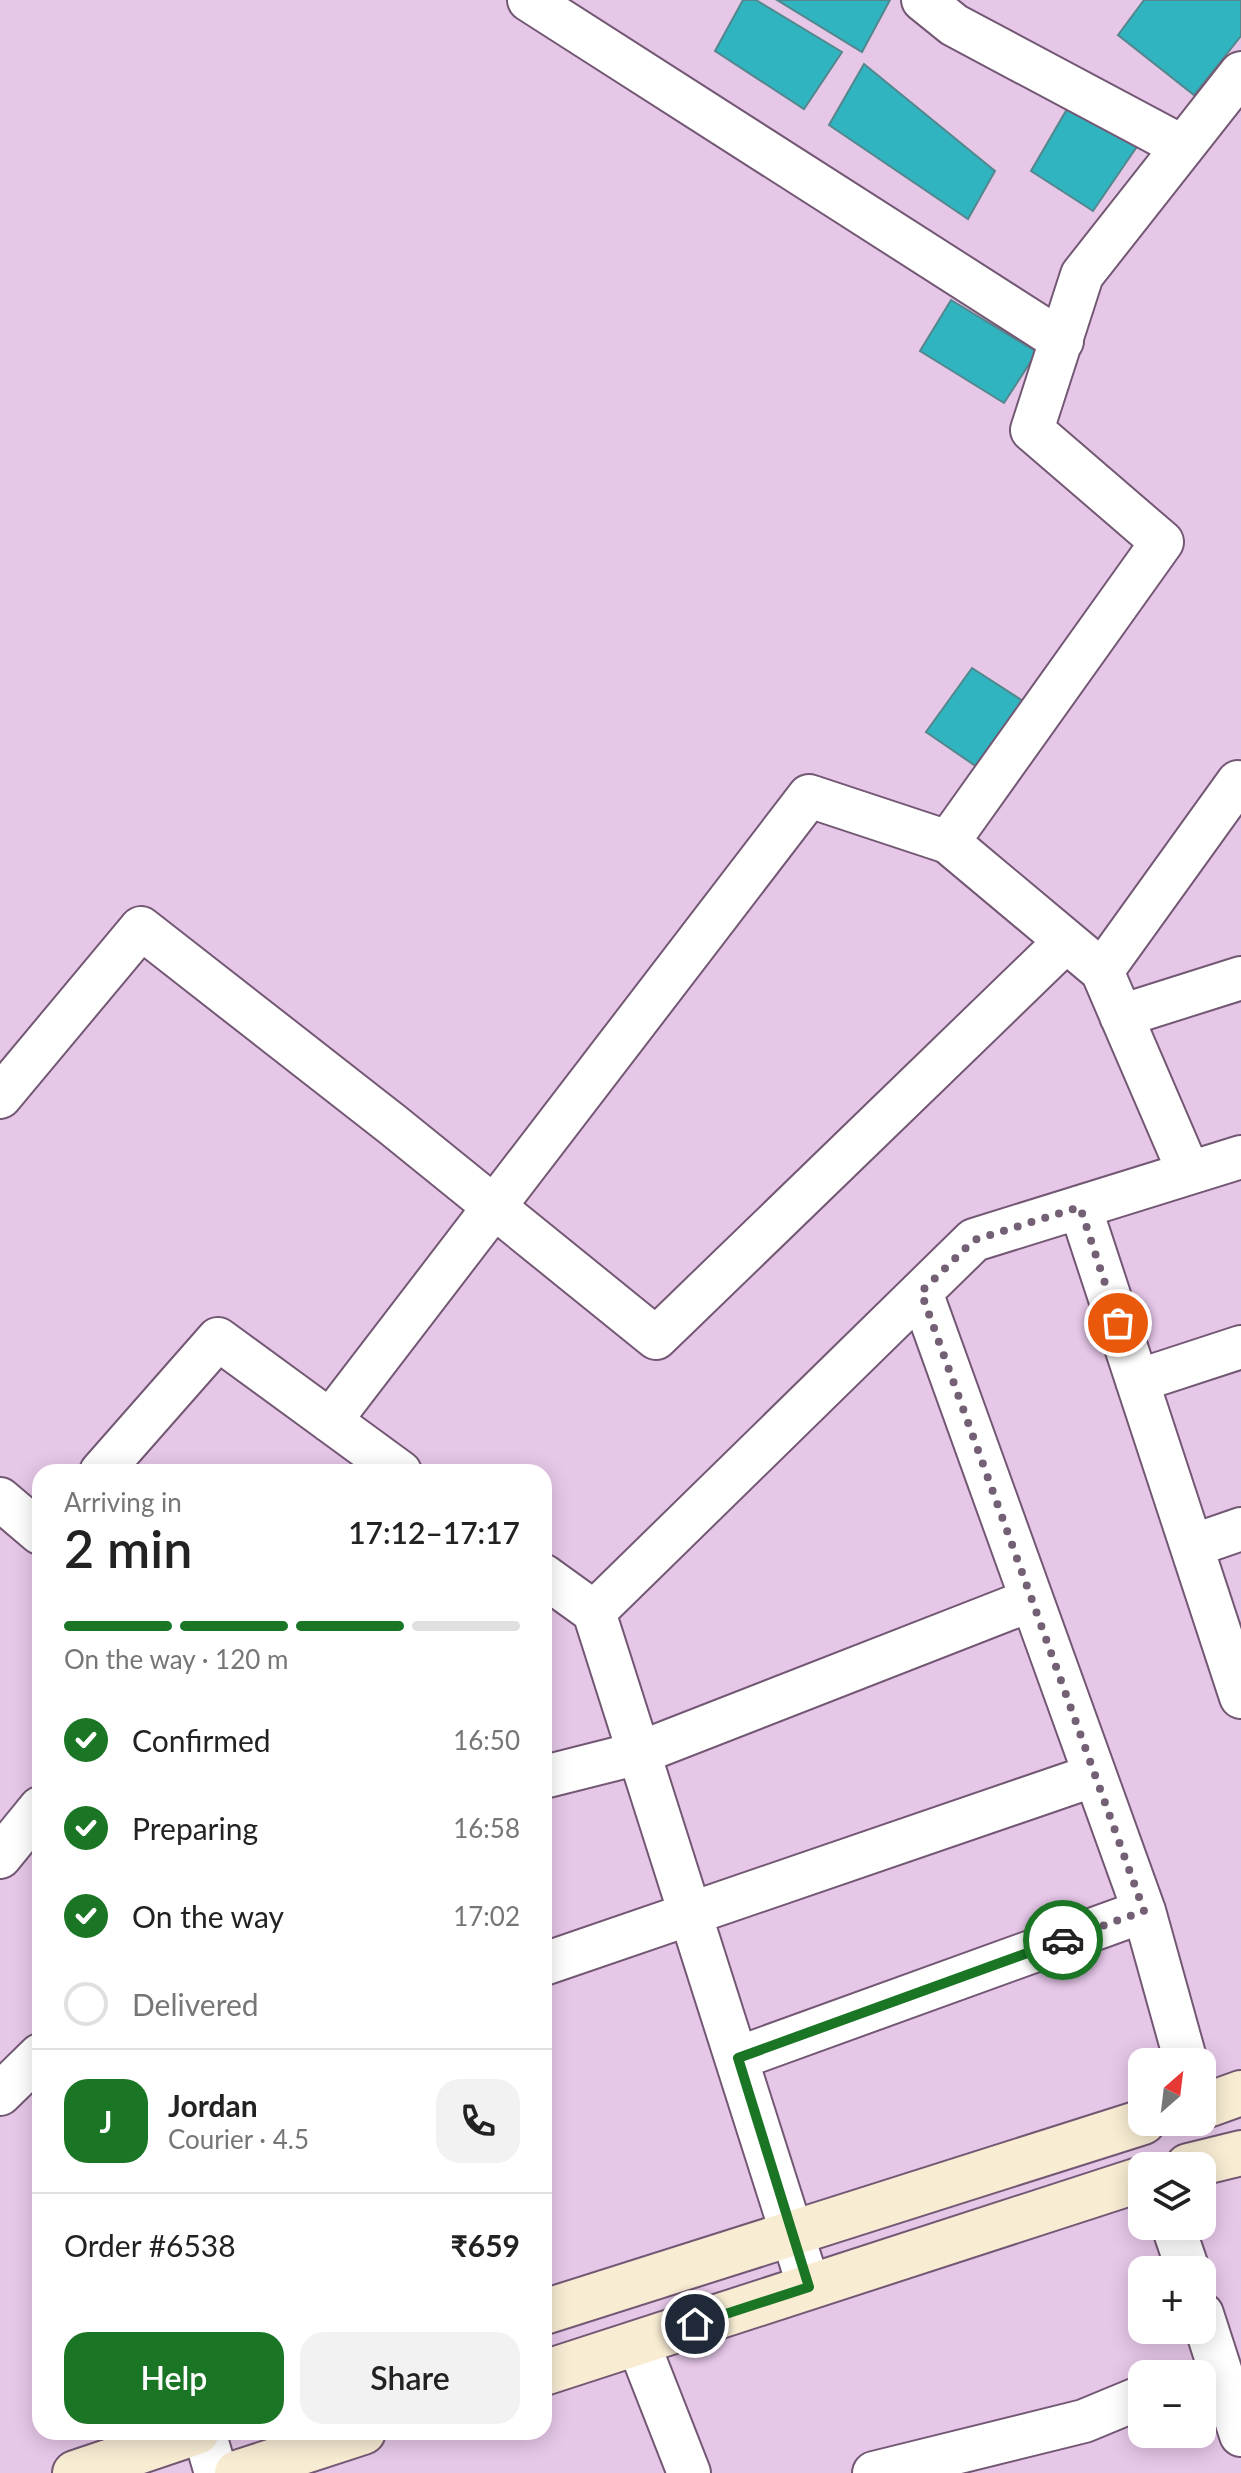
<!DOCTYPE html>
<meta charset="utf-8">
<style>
:root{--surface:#fff;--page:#f2f2f2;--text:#222;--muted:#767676;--line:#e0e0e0;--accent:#1a7625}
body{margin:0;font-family:Lato,sans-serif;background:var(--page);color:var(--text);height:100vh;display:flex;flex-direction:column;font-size:30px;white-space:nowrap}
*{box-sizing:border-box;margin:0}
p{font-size:26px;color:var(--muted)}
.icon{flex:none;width:44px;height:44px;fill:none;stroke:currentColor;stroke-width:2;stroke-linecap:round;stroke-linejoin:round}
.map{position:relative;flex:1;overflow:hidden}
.details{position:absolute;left:32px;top:1464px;width:520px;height:976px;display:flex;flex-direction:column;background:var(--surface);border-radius:24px;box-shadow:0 4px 20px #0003}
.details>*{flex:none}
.needle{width:52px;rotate:28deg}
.fabs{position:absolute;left:1128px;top:2048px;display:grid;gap:16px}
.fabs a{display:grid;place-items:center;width:88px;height:88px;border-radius:16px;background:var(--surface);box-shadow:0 4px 20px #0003;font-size:40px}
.pin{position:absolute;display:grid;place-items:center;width:68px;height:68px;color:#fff;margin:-34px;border:4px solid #fff;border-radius:50%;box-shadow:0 2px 8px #0007}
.courier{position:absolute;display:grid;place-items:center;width:80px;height:80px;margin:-40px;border:6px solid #1a7625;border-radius:50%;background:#fff;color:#222;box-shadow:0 2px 10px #0007}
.overview em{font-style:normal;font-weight:600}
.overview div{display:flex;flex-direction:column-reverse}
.overview{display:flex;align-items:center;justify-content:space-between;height:136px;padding:0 32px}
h1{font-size:52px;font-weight:600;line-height:60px}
.bar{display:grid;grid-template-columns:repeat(4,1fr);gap:12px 8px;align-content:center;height:96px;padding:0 32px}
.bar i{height:10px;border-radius:6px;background:var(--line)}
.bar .on{background:var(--accent)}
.bar p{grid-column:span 4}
.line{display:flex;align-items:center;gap:20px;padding:0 32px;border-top:2px solid var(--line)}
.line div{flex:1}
.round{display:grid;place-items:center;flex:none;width:84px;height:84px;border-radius:24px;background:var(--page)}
ol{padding:0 32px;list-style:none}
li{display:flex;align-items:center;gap:24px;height:88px}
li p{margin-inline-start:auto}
li .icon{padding:8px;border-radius:50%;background:var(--accent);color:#fff;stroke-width:4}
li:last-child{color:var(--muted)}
li i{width:44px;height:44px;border:4px solid var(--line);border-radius:50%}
.action{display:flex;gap:16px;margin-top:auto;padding:16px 32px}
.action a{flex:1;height:92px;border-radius:24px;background:var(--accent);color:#fff;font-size:32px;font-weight:600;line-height:92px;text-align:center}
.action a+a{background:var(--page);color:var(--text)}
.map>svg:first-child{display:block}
.building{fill:#30b4c0;stroke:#54878d;stroke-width:2}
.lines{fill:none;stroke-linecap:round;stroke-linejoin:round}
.minor-casing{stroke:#735874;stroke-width:46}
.secondary-casing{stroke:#735874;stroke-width:48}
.minor{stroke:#fff;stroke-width:42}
.secondary{stroke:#f8ecd3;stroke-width:44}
.done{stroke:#736074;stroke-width:8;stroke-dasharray:0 14.4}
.route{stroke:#1a7625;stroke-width:10}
</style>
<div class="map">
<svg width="1241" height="2473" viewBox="0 0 1241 2473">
<rect width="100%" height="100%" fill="#e6c7e8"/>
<path class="building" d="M 743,0 L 756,0 L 842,52 L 804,109 L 715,51 Z
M 777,0 L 890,0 L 862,52 Z
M 1144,0 L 1241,0 L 1241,36 L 1194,95 L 1118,35 Z
M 864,64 L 995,171 L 968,219 L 829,125 Z
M 1070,104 L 1138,145 L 1093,211 L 1031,171 Z
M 951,300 L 1037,352 L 1004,403 L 920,351 Z
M 972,668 L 1023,701 L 977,767 L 926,732 Z"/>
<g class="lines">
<defs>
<path id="minor" d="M 529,0 L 1062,341
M 923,0 L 954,25 L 1183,147
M 1102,971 L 1238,782
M 1121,1016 L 1241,978
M 0,1097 L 141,928 L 393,1125 L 656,1338 L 1066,941
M 1189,1173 L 1102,971 L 948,842 L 1162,542 L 1032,430 L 1082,275 L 1241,73
M 1080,1207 L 1241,1697
M 921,1292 L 1144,1911 L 1186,2062
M 1137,1381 L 1241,1347
M 330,1421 L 809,796 L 948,842
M 101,1472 L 218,1339 L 400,1472
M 0,1499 L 40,1533
M 1192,1546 L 1241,1529
M 544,1576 L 594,1612 L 809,2287
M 594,1612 L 974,1240 L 1241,1157
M 544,1777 L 639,1753 L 1031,1600
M 0,1857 L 40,1808
M 544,1964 L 1095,1775
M 738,2058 L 1144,1911
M 0,2094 L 40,2055
M 1173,2226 L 1188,2270
M 1202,2314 L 1241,2435
M 638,2343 L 689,2473
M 204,2432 L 216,2473
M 874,2473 L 1084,2421 L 1142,2397"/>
<path id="secondary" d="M 1202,2107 L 1241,2093
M 1188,2166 L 1241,2153
M 544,2312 L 1143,2122
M 544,2373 L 1142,2179
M 75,2473 L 197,2432
M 237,2473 L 363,2432"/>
</defs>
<use href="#minor" class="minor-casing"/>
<use href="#secondary" class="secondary-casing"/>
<use href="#minor" class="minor"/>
<use href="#secondary" class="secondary"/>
</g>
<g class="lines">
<path class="done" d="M 1063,1940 L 1144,1911 L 921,1292 L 974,1240 L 1080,1207 L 1118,1323"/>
<path class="route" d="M 695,2324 L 809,2287 L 738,2058 L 1063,1940"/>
</g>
</svg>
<div class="fabs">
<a><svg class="needle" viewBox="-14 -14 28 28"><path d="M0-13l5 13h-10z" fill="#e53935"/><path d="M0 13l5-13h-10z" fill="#767676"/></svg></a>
<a><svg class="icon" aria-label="layers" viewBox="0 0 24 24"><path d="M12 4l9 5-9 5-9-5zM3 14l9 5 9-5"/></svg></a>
<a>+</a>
<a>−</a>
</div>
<div class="pin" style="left:1118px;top:1323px;background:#ea580c"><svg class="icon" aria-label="bag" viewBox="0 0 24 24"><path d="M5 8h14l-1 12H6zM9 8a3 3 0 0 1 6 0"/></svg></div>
<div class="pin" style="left:695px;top:2324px;background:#1f2937"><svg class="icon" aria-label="home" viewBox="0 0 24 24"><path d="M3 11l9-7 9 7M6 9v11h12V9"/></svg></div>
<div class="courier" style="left:1063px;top:1940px"><svg class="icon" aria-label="car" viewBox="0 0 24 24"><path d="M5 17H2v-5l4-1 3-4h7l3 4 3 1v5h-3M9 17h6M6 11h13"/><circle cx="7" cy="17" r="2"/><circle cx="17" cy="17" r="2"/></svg></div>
<section class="details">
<div class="overview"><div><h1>2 min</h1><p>Arriving in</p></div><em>17:12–17:17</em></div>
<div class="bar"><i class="on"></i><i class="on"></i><i class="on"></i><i></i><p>On the way · 120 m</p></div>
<ol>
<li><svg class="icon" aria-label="check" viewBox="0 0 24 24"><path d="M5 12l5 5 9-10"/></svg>Confirmed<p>16:50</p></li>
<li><svg class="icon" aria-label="check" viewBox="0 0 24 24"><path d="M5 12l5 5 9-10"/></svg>Preparing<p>16:58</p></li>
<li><svg class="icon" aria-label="check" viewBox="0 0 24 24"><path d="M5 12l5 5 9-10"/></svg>On the way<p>17:02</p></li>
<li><i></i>Delivered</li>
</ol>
<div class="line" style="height:144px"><b class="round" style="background:var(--accent);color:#fff">J</b><div><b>Jordan</b><p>Courier · 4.5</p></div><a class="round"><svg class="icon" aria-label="phone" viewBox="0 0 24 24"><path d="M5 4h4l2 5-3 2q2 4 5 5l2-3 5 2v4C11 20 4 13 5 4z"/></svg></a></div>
<div class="line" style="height:104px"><div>Order #6538</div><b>₹659</b></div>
<div class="action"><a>Help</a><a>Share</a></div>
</section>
</div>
